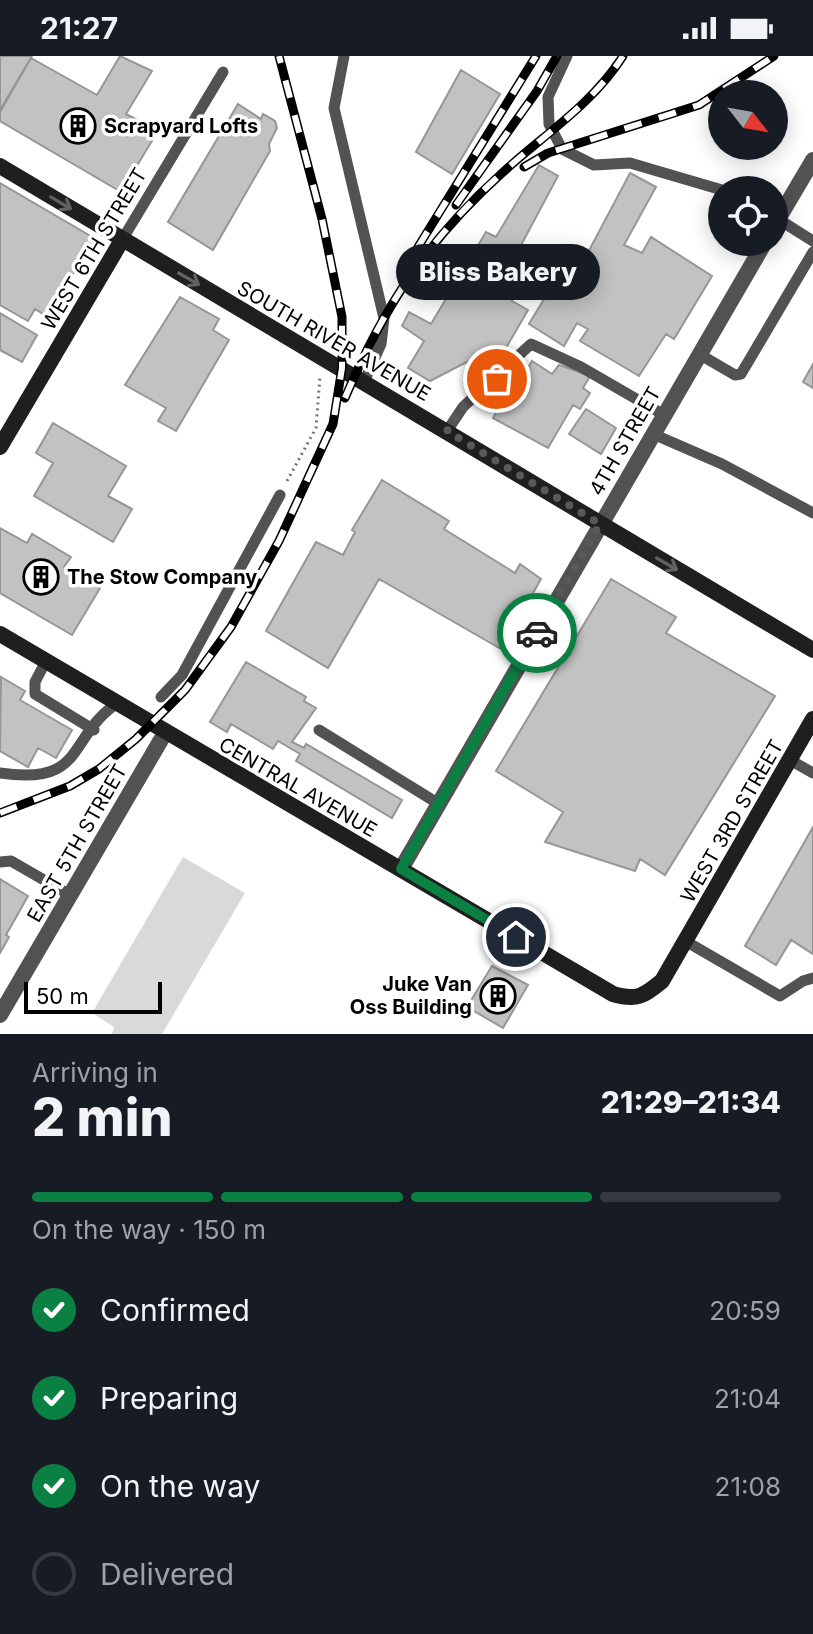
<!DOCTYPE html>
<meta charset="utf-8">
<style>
:root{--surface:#171b24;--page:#242831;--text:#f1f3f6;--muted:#9ea1a6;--line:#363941;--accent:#0b8043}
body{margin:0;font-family:Inter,sans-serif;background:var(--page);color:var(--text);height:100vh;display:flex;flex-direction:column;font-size:30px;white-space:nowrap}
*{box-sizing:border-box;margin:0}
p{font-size:26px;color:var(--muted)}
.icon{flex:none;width:44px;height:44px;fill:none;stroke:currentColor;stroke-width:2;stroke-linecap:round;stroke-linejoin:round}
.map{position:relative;height:978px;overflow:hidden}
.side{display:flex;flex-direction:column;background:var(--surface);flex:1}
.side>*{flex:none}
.needle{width:52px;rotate:121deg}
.controls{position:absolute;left:708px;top:24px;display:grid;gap:16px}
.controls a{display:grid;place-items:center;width:80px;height:80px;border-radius:50%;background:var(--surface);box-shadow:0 4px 20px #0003;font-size:40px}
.scale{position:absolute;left:24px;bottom:20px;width:138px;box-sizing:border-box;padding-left:8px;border:4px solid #000;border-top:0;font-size:22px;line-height:28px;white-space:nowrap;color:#000;-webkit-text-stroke:6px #fff;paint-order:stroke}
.pin{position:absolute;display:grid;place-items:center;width:68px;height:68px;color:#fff;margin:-34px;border:4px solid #fff;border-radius:50%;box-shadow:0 2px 8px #0007}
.courier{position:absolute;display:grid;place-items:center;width:80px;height:80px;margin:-40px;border:6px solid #0b8043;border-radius:50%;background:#fff;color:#222;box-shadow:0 2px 10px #0007}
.bubble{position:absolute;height:56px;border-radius:28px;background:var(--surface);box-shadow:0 4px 20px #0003;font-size:26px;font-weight:800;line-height:56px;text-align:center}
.summary em{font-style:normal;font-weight:800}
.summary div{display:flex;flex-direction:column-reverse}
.summary{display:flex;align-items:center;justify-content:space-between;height:136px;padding:0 32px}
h1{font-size:52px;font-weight:800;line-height:60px}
.bar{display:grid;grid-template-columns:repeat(4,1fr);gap:12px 8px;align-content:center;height:96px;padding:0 32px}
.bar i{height:10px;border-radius:6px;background:var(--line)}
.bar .current{background:var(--accent)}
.bar p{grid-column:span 4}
ol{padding:0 32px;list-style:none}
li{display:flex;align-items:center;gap:24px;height:88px}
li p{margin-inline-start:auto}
li .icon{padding:8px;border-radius:50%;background:var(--accent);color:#fff;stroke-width:4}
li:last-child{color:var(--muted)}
li i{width:44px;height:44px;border:4px solid var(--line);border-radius:50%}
.status{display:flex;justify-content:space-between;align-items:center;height:56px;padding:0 40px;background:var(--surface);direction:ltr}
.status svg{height:22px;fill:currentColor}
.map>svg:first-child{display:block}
.green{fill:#d9d9d9}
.building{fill:#c2c2c2;stroke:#969696;stroke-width:2}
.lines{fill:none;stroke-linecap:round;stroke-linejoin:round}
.path{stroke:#747474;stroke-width:3;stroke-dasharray:2 4;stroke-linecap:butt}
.lane{stroke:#525252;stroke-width:11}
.street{stroke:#525252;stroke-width:16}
.secondary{stroke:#1f1f1f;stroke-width:16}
.rail-casing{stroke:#000;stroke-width:9}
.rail{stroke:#fff;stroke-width:6;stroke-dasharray:18;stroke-linecap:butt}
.oneway{stroke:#626262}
.done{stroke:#595959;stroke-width:8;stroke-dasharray:0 14.4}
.route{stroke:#0b8043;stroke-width:10}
.labels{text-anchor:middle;stroke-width:7;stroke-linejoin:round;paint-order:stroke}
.poi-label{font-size:20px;font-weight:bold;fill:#000;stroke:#fff;text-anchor:start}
.street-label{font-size:20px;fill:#000;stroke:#fff}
</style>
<div class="status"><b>21:27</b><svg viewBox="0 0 49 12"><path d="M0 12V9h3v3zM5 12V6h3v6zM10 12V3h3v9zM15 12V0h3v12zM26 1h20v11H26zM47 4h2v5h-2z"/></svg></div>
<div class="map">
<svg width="813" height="978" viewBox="0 0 813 978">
<rect width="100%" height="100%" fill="#fff"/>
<path class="green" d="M 183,801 L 245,837 L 162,978 L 112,978 L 114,971 L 92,957 Z"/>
<path class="building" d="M 0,0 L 32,0 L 0,54 Z
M 120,0 L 152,15 L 126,58 L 158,75 L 121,136 L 0,65 L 0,56 L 31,2 L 97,39 Z
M 461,14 L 500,38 L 452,118 L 416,96 Z
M 238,48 L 261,63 L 263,58 L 275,65 L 277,72 L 269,88 L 270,95 L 213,194 L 168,166 Z
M 539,109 L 558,120 L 519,193 L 537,204 L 512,245 L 528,254 L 503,297 L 494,292 L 430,325 L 408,312 L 424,285 L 402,270 L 409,256 L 431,268 L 486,176 L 496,181 Z
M 630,117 L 656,131 L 624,189 L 642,197 L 651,181 L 712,220 L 674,283 L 666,278 L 639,320 L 580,285 L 588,273 L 577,267 L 564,290 L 529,268 L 572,197 L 584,204 Z
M 0,127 L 94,182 L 48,261 L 35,253 L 28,265 L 0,249 Z
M 180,241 L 219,263 L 213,274 L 229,284 L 176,375 L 158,365 L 166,352 L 125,329 Z
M 0,257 L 37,279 L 22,306 L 0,294 Z
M 532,305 L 552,318 L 559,309 L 590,320 L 583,332 L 590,337 L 580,353 L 573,349 L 548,392 L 493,362 L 501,348 L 506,350 Z
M 813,308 L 813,332 L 803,326 Z
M 586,353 L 616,372 L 601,398 L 569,378 Z
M 53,367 L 126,410 L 108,440 L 132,453 L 113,486 L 34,440 L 53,407 L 36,397 Z
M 382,424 L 449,465 L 444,473 L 515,517 L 520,508 L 541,523 L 501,593 L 379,523 L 328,612 L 266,575 L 316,486 L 343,499 L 355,476 L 352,474 Z
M 0,472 L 27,487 L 32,478 L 71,501 L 64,511 L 100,532 L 72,579 L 0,537 Z
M 611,523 L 676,561 L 666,577 L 775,640 L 665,819 L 640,803 L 635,815 L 545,786 L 563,756 L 496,715 Z
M 246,606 L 306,641 L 304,645 L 316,652 L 292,686 L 304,692 L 306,688 L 402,744 L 392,762 L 296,705 L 300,698 L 278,685 L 273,693 L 231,668 L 227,676 L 210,666 Z
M 1,621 L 25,635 L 20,644 L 72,674 L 56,702 L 38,692 L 28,711 L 0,695 Z
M 813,771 L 813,898 L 791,884 L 776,909 L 745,890 Z
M 0,823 L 28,840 L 6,879 L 9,881 L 0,897 Z
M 492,910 L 528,929 L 503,972 L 467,951 Z"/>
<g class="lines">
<path class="path" d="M 287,425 L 316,372 L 320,320"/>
<path class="lane" d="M 344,0 L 334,52 L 384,262 L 381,288 L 364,326
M 567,0 L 548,41 L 549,68 L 562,93 L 594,109 L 630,107 L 722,134
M 778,163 L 813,185
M 122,184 L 223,16
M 699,298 L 735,319 L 741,318 L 813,196
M 447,375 L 463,351 L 531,288 L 581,311 L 664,359
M 653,378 L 722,408 L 813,457
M 46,605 L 35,626 L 35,638 L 94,674
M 161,641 L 182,619 L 280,439
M 319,674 L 439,748
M 790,704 L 813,717
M 0,717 C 86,730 67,682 116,648
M 0,806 L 11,805 L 70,839
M 687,886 L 780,940 L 803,925 L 813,922"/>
<path class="street" d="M 774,170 L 813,104
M 401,813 L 765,186
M 0,959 L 165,677"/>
<path class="secondary" d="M 0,110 L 813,594
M 0,391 L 122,184
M 0,578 L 613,938 C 637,945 644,940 662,925 L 813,663"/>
<defs>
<path id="rail" d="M 524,111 L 548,97 L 699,49 L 774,0
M 456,149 L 537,35 L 557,0
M 418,191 L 536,0
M 345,342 C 384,250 427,185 501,118 C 543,79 591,50 623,0
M 0,757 L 70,730 L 99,713 L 136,683 L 185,634 L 231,571 L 279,485 L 333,368 L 342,312 L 342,261 L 322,163 L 279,0"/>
</defs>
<use href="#rail" class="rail-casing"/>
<use href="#rail" class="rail"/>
</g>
<defs><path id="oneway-shaft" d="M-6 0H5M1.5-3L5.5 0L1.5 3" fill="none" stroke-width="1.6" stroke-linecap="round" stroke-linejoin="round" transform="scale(2)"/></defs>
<g class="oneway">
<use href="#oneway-shaft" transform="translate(61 147) rotate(31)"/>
<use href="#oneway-shaft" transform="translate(189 223) rotate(30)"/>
<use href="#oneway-shaft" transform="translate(667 508) rotate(30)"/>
</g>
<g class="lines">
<path class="done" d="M 497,323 L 463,351 L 447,375 L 600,468 L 537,577"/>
<path class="route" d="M 516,881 L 401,813 L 537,577"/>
</g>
<defs>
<symbol id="building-ring" viewBox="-11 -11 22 22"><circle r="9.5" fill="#fff" stroke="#000" stroke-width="1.5"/><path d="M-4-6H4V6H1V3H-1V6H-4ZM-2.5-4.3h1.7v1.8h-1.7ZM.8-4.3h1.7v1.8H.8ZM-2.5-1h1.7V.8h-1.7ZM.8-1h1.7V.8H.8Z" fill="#000"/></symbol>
</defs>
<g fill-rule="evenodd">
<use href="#building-ring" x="58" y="50" width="40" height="40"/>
<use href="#building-ring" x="21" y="501" width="40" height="40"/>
<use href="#building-ring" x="478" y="920" width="40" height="40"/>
</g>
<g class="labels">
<g class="poi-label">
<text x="104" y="77">Scrapyard Lofts</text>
<text x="67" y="528">The Stow Company</text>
<text x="472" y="935" text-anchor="end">Juke Van<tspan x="472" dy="23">Oss Building</tspan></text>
</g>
<g class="street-label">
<text transform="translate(94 193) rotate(-59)" y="7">WEST 6TH STREET</text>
<text transform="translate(334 285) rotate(30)" y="7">SOUTH RIVER AVENUE</text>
<text transform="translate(625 385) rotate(-60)" y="7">4TH STREET</text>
<text transform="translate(298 731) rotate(30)" y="7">CENTRAL AVENUE</text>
<text transform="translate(732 765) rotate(-60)" y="7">WEST 3RD STREET</text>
<text transform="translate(77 787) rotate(-60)" y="7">EAST 5TH STREET</text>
</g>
</g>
</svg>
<div class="controls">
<a><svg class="needle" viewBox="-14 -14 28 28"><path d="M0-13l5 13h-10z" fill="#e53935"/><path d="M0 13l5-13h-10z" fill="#9ea1a6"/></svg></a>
<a><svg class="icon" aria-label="locate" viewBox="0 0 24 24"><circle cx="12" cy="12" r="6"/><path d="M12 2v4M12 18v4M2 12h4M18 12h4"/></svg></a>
</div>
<div class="scale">50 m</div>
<div class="pin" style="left:497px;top:323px;background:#ea580c"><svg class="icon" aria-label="bag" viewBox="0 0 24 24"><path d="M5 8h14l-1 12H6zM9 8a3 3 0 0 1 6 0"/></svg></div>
<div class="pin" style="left:516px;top:881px;background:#1f2937"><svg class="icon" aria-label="home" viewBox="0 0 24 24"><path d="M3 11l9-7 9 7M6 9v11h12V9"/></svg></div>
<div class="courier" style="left:537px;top:577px"><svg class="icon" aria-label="car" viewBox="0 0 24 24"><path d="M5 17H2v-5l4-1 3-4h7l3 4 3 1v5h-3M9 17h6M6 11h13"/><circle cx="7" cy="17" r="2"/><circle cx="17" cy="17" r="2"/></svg></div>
<div class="bubble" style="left:396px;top:188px;width:204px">Bliss Bakery</div>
</div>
<section class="side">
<div class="summary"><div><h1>2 min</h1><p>Arriving in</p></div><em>21:29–21:34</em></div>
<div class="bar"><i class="current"></i><i class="current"></i><i class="current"></i><i></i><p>On the way · 150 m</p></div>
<ol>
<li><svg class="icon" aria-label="check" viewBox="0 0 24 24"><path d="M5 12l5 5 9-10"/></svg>Confirmed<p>20:59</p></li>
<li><svg class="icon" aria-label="check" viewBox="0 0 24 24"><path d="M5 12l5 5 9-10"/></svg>Preparing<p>21:04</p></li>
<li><svg class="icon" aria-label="check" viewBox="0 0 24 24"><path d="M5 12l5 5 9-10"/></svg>On the way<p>21:08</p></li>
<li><i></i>Delivered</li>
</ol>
</section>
